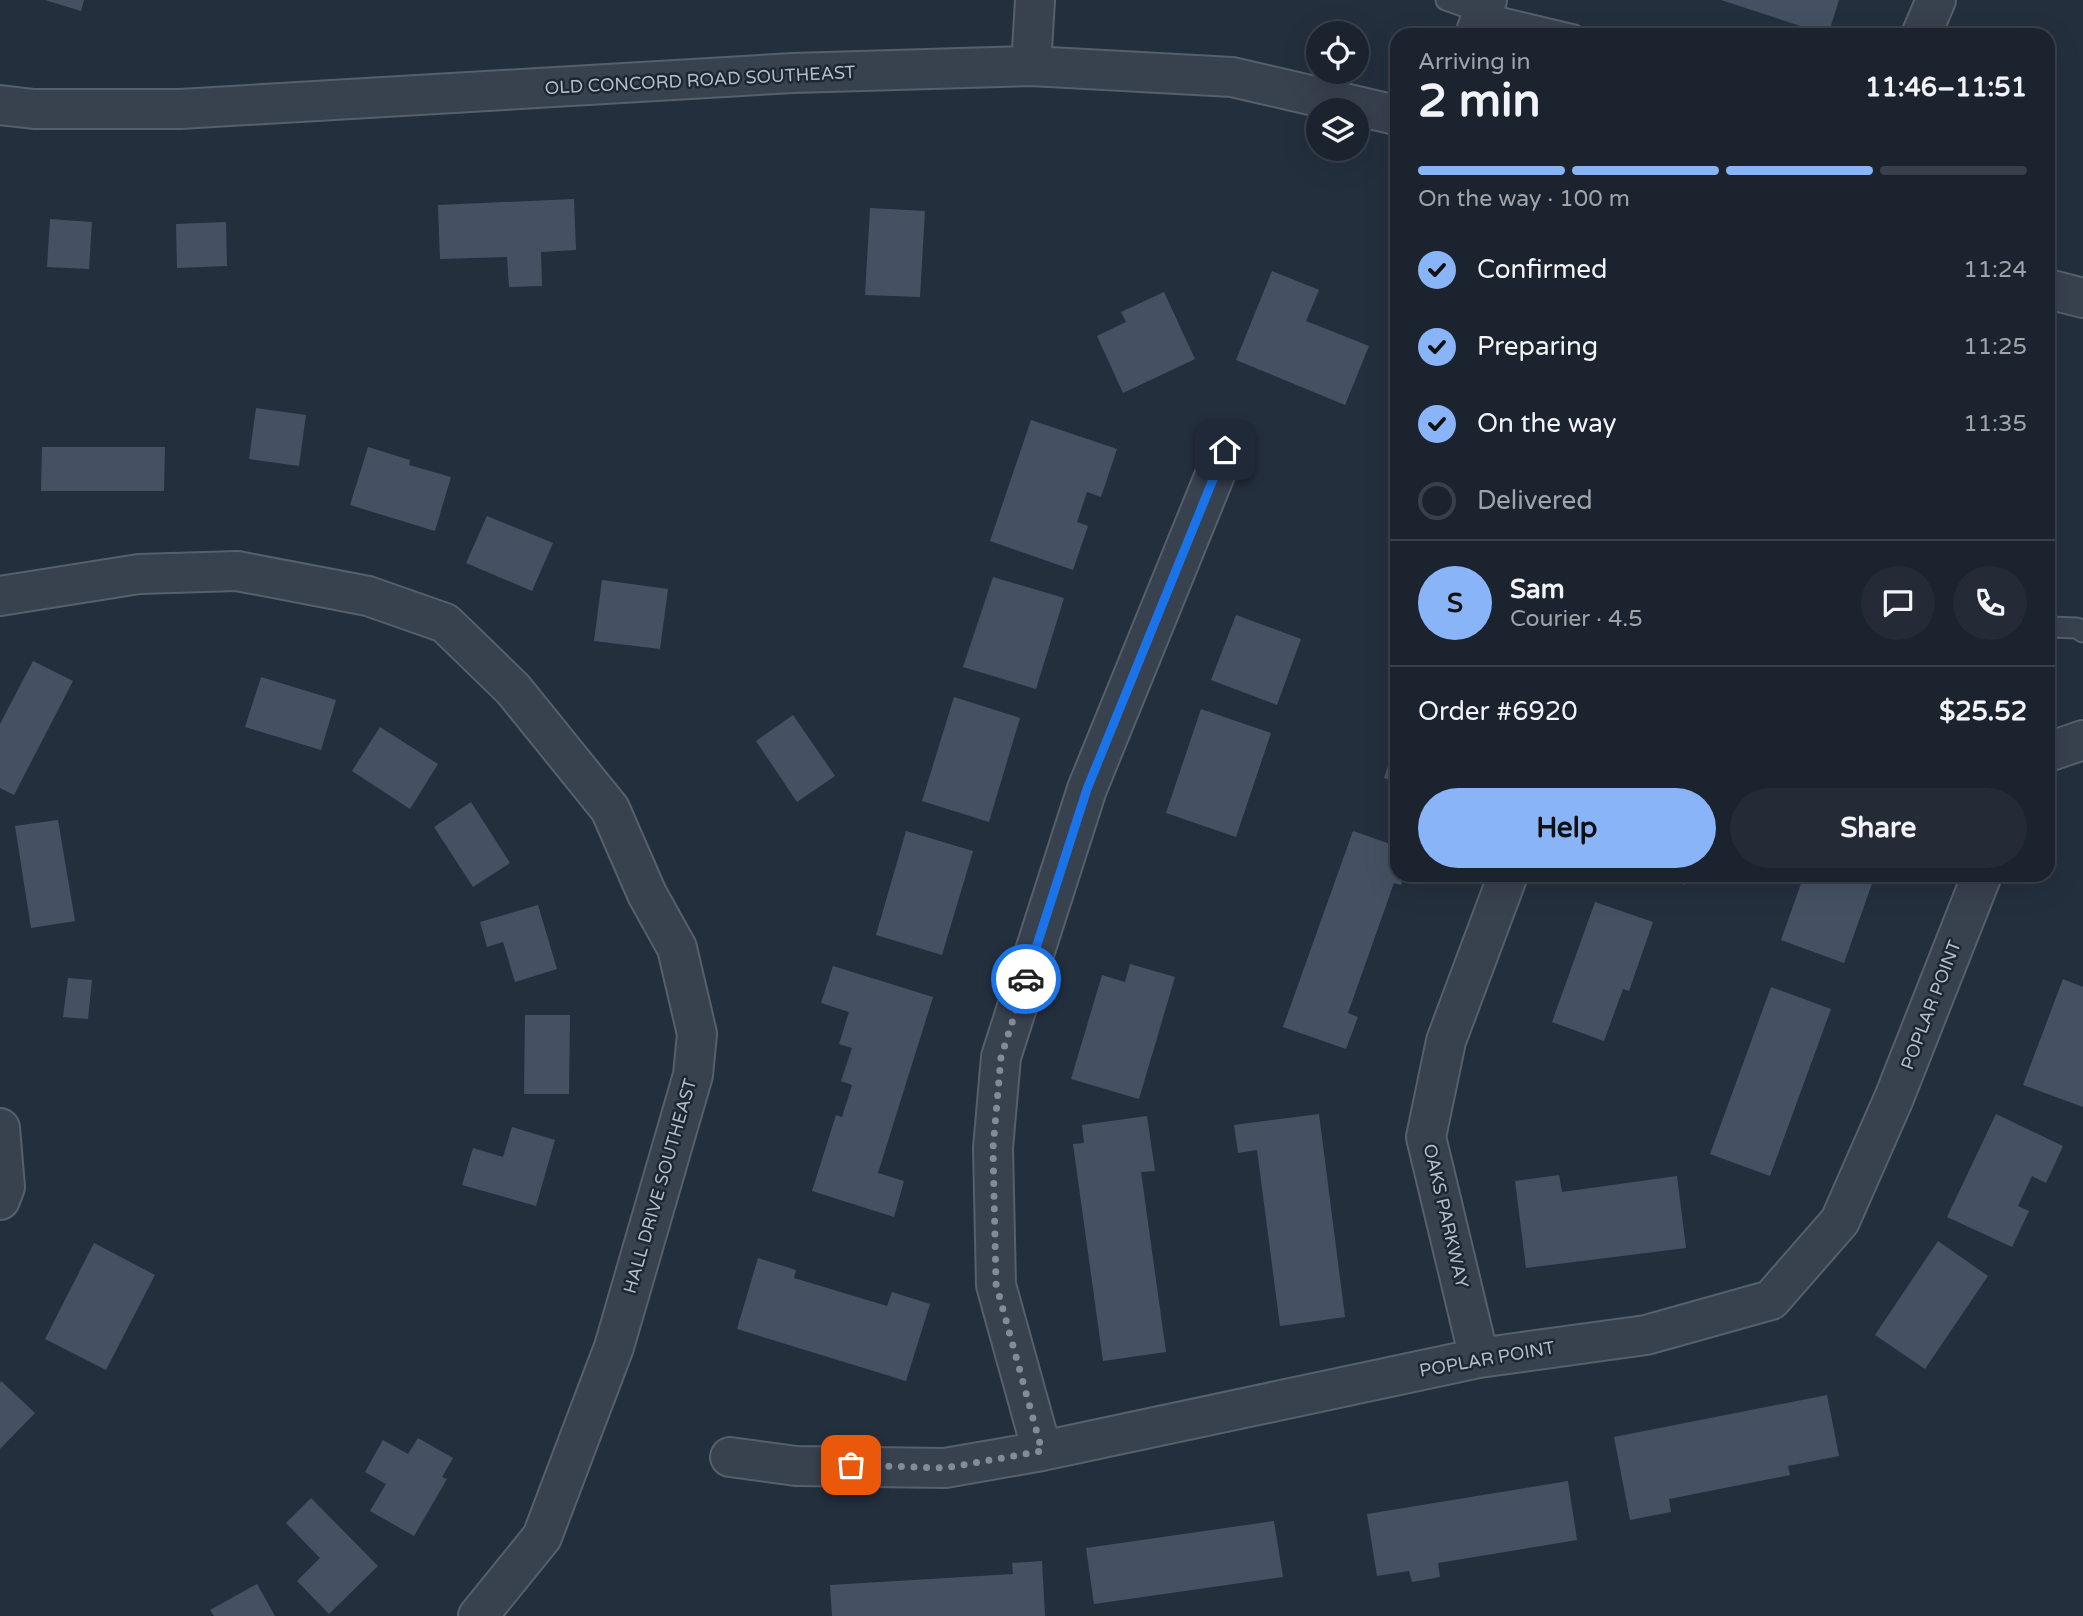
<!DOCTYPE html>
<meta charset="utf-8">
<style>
:root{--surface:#1b232e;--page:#242b36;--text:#f1f3f6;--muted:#a0a4aa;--line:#39404a;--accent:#8ab4f8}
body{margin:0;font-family:"Varela Round",sans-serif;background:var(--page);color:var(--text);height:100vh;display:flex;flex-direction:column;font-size:26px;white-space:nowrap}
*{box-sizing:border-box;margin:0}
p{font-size:23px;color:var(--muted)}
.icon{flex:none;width:38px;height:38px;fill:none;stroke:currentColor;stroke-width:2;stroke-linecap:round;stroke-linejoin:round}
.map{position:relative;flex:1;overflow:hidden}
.sheet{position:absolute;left:1390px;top:28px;width:665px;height:854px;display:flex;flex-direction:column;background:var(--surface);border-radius:21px;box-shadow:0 7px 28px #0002,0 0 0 2px var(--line)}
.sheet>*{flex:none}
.tools{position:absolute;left:1306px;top:21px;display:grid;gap:14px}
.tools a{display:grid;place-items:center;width:63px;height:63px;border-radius:50%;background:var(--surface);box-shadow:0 7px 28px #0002,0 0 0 2px var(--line);font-size:35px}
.pin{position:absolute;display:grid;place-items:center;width:60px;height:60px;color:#fff;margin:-30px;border-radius:14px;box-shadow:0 4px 10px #0006}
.courier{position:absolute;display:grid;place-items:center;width:70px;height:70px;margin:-35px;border:5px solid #1a73e8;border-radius:50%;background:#fff;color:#222;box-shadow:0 2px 9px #0007}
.summary em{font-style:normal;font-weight:700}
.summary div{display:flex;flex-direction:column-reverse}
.summary{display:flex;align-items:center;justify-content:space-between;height:119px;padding:0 28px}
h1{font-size:46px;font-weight:700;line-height:52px}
.bar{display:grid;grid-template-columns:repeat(4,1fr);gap:10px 7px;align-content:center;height:84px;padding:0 28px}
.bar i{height:9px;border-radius:5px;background:var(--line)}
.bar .active{background:var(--accent)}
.bar p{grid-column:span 4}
.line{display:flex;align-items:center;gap:18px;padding:0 28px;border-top:2px solid var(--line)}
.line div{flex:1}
.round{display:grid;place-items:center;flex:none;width:74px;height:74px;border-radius:37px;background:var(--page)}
ol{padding:0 28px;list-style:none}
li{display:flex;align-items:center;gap:21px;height:77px}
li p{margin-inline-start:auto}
li .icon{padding:7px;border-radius:50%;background:var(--accent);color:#111;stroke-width:4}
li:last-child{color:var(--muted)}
li i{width:38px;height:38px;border:4px solid var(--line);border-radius:50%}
.primary-button{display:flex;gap:14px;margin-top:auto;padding:14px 28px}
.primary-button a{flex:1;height:80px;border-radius:42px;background:var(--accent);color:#111;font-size:28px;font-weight:700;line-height:80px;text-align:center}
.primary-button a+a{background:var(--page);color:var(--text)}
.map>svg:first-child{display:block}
.building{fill:#455162}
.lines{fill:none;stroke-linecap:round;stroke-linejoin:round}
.service-casing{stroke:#565f6c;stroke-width:23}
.minor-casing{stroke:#565f6c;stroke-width:42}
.tertiary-casing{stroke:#565f6c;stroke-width:42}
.service{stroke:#38414e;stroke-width:19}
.minor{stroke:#38414e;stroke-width:38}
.tertiary{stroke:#38414e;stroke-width:38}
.done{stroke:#828b98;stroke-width:7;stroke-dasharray:0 12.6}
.route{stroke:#1a73e8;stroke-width:9}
.labels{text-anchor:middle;stroke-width:5;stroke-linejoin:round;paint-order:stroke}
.street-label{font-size:18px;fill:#b4bcc9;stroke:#1d2633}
</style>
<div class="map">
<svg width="2083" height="1616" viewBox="0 0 2083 1616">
<rect width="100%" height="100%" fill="#242f3e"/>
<path class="building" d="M 45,0 L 84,0 L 81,11 Z
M 1721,0 L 1839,0 L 1828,35 Z
M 574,199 L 576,250 L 541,252 L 542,286 L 509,287 L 507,257 L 440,259 L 438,205 Z
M 870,208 L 925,211 L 920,297 L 865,295 Z
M 50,219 L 92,222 L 89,269 L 47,267 Z
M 226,222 L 227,266 L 177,268 L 176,224 Z
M 1272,271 L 1319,290 L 1306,321 L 1369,346 L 1345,405 L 1236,360 Z
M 1164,292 L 1195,359 L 1123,393 L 1097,336 L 1126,322 L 1121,312 Z
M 256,408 L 306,415 L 299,466 L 249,459 Z
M 1031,420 L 1117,449 L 1101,497 L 1087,492 L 1077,522 L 1088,526 L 1073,570 L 990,541 Z
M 42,447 L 165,447 L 164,491 L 41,491 Z
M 368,447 L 410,460 L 409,465 L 451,477 L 435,531 L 350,505 Z
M 2048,490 L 2057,511 L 2048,515 Z
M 487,516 L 553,543 L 532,591 L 466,563 Z
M 993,577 L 1064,598 L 1036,689 L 963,667 Z
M 602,580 L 668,589 L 660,649 L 594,641 Z
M 1236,615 L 1301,639 L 1277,705 L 1211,680 Z
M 33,661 L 73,681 L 14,795 L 0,788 L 0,724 Z
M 261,677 L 336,700 L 321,750 L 245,727 Z
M 954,697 L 1020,718 L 989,822 L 922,801 Z
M 1201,709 L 1271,733 L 1236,837 L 1166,813 Z
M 793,715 L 835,776 L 797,802 L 756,741 Z
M 380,727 L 438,764 L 410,809 L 352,771 Z
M 1396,741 L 1396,782 L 1384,778 Z
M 471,802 L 510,863 L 473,887 L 434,827 Z
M 58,820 L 75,921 L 31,928 L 15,826 Z
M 906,831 L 973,851 L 942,955 L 876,935 Z
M 1353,831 L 1396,846 L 1396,875 L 1405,875 L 1401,885 L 1394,883 L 1348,1013 L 1358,1017 L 1346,1049 L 1283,1027 Z
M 1656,875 L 1688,875 L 1685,885 Z
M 1804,875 L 1875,875 L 1844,963 L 1781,940 Z
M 1595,902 L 1653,922 L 1629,991 L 1623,989 L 1604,1041 L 1552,1022 Z
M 538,905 L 557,969 L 515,982 L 503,942 L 487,947 L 480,922 Z
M 1130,964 L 1175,977 L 1139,1099 L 1071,1079 L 1102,975 L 1125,982 Z
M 833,966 L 933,997 L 878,1173 L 904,1181 L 894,1217 L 812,1191 L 836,1115 L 842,1117 L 852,1085 L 841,1081 L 852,1048 L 839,1044 L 849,1012 L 821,1003 Z
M 68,978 L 92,980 L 88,1019 L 63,1017 Z
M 2063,979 L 2083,987 L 2083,1107 L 2023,1085 Z
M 1771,987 L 1831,1009 L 1770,1176 L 1710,1154 Z
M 525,1015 L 570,1015 L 569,1094 L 524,1094 Z
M 1319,1114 L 1345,1317 L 1280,1326 L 1257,1150 L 1238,1153 L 1234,1125 Z
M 1996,1114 L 2063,1146 L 2046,1183 L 2032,1176 L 2018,1206 L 2029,1211 L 2012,1247 L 1947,1217 Z
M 1147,1116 L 1155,1171 L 1141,1172 L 1166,1352 L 1103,1361 L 1073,1144 L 1084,1143 L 1082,1125 Z
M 512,1127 L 555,1140 L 536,1206 L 462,1185 L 473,1148 L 503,1157 Z
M 1559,1175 L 1562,1192 L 1677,1176 L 1686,1248 L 1526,1268 L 1515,1181 Z
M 1938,1241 L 1988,1276 L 1925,1369 L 1875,1335 Z
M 94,1243 L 155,1275 L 106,1370 L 45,1339 Z
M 758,1258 L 796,1270 L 794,1278 L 887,1306 L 892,1292 L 930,1304 L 906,1381 L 737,1329 Z
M 1,1381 L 35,1413 L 0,1449 L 0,1383 Z
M 1827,1395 L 1839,1456 L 1788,1466 L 1790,1475 L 1669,1499 L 1671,1512 L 1630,1520 L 1614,1437 Z
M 418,1438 L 453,1458 L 442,1477 L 447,1479 L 414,1536 L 370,1511 L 386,1484 L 365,1472 L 383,1440 L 408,1454 Z
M 1568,1481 L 1577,1540 L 1438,1563 L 1440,1577 L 1412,1582 L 1409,1571 L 1377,1576 L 1367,1514 Z
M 311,1498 L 378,1566 L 329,1614 L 297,1581 L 320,1558 L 286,1523 Z
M 1274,1521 L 1283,1577 L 1094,1604 L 1086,1548 Z
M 1042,1561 L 1045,1616 L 832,1616 L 830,1585 L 1013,1574 L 1012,1563 Z
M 257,1584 L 275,1616 L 214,1616 L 210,1610 Z"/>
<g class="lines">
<defs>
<path id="service" d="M 1446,0 L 1482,13 L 1574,35
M 2048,627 L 2077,628 L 2083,632"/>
<path id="minor" d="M 1475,35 L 1487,0
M 1921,35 L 1936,0
M 1031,66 L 1035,0
M 0,596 L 139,574 L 237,571 L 368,596 L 445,623 L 513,689 L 610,809 L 647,894 L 677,948 L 697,1034 L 693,1075 L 614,1347 L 542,1537 L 478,1616
M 2048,752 L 2083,740
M 0,1128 L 5,1187 L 0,1200
M 1479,1358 L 1426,1137 L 1446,1041 L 1508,875
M 1042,1451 L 996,1285 L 993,1148 L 1001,1057 L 1087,789 L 1225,450
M 730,1457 L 796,1466 L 945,1468 L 1042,1451 L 1479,1358 L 1646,1335 L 1771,1300 L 1840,1221 L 1894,1098 L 1982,875"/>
<path id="tertiary" d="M 0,105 L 34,109 L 180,109 L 793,73 L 1031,66 L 1232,77 L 1396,115
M 2048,289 L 2083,298"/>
</defs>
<use href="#service" class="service-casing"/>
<use href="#minor" class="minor-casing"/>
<use href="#tertiary" class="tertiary-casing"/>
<use href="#service" class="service"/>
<use href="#minor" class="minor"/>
<use href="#tertiary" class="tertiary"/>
</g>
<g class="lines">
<path class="done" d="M 851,1465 L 945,1468 L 1042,1451 L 996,1284 L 993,1148 L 1001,1057 L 1026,979"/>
<path class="route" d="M 1026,979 L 1087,789 L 1225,450"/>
</g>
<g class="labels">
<g class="street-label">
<text transform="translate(700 80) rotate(-3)" y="6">OLD CONCORD ROAD SOUTHEAST</text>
<text transform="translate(1931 1005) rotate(-69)" y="6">POPLAR POINT</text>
<text transform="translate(660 1186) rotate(-74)" y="6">HALL DRIVE SOUTHEAST</text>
<text transform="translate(1446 1216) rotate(77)" y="6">OAKS PARKWAY</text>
<text transform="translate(1487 1359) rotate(-10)" y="6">POPLAR POINT</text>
</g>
</g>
</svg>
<div class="tools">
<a><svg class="icon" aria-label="locate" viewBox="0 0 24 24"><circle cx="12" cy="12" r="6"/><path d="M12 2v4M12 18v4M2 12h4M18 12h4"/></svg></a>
<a><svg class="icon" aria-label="layers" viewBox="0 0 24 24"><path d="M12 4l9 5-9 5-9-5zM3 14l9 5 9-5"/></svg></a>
</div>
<div class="pin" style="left:851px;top:1465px;background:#ea580c"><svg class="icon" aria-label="bag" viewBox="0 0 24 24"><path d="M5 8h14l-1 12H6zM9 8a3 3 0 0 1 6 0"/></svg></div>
<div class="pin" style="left:1225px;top:450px;background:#1f2937"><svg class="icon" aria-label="home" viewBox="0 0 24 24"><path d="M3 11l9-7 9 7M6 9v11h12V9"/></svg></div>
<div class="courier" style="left:1026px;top:979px"><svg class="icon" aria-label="car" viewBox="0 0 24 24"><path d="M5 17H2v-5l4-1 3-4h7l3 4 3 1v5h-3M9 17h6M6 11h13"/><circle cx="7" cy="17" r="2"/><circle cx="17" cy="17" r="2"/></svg></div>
<section class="sheet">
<div class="summary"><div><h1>2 min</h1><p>Arriving in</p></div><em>11:46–11:51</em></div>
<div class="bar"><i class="active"></i><i class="active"></i><i class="active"></i><i></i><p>On the way · 100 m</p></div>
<ol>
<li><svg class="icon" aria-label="check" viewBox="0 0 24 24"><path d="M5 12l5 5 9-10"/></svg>Confirmed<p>11:24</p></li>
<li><svg class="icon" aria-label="check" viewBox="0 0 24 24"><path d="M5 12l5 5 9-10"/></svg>Preparing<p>11:25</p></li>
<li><svg class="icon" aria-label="check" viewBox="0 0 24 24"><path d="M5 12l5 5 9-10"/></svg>On the way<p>11:35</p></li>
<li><i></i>Delivered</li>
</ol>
<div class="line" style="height:126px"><b class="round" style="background:var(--accent);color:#111">S</b><div><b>Sam</b><p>Courier · 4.5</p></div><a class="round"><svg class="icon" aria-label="chat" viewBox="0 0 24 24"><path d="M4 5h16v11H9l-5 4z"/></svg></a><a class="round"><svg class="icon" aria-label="phone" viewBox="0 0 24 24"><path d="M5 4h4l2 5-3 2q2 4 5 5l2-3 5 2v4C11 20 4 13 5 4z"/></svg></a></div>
<div class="line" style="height:91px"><div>Order #6920</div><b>$25.52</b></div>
<div class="primary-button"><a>Help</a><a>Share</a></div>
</section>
</div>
